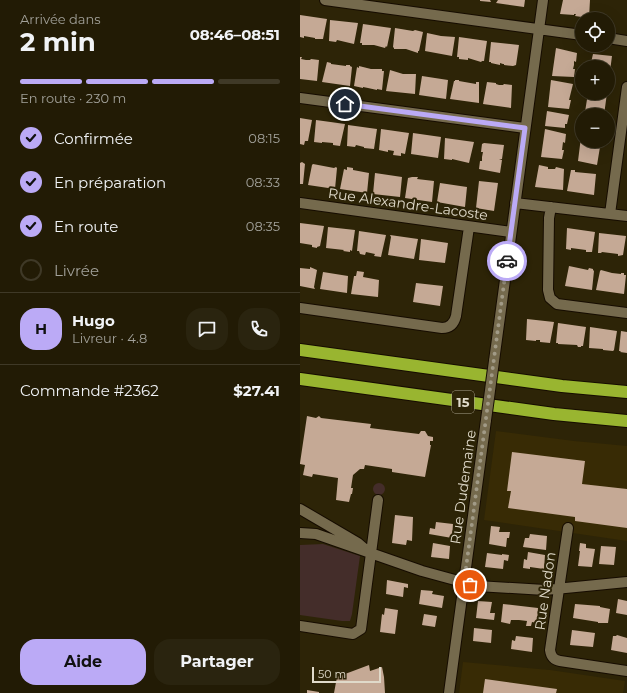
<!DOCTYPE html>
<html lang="fr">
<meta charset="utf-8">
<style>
:root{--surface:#221b05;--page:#2a240f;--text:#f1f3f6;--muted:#a2a19a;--line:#3f3927;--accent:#bbaaf6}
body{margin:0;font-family:Montserrat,sans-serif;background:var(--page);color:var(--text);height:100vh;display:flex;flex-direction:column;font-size:15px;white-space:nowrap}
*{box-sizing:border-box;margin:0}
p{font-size:13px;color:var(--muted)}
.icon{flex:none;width:22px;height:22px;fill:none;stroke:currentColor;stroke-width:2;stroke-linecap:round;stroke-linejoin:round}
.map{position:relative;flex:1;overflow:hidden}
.details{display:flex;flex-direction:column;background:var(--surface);width:300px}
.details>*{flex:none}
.buttons{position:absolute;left:275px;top:12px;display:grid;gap:8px}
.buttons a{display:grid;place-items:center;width:40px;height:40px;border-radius:50%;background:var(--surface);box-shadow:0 4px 16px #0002,0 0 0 1px var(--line);font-size:20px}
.scale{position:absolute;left:12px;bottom:10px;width:69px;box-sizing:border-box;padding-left:4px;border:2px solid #e0daca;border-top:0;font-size:11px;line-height:14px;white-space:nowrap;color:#e0daca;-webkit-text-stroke:3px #2d2407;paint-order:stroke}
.pin{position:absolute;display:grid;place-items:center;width:34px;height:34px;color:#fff;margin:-17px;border:2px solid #fff;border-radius:50%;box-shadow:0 1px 4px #0007}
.courier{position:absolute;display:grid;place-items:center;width:40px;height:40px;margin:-20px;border:3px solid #bbaaf6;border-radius:50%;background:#fff;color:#222;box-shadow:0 1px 5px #0007}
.headline em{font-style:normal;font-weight:700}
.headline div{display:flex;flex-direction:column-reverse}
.headline{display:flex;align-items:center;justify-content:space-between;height:68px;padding:0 20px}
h1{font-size:26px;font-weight:700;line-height:30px}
.bar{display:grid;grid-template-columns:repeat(4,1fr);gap:6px 4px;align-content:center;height:48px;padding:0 20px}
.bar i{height:5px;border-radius:3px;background:var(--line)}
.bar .current{background:var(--accent)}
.bar p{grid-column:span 4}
.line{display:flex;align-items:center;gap:10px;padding:0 20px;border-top:1px solid var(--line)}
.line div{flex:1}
.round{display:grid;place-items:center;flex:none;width:42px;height:42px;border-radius:16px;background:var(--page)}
ol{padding:0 20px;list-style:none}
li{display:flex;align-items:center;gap:12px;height:44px}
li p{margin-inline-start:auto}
li .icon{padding:4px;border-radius:50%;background:var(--accent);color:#111;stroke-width:4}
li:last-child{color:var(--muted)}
li i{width:22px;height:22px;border:2px solid var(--line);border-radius:50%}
.button{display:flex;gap:8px;margin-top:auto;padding:8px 20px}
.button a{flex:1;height:46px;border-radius:16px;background:var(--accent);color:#111;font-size:16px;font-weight:700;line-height:46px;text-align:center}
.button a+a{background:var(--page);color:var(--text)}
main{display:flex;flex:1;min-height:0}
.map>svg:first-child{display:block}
.built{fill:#382b05}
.green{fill:#442d2a}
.building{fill:#c5a995}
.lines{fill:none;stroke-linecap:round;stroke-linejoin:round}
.minor-casing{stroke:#160c00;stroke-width:12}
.highway-casing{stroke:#160c00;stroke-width:14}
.minor{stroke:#756a4d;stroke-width:10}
.highway{stroke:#99b530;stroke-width:12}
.minor-bridge-casing{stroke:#160c00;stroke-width:12;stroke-linecap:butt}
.minor-bridge{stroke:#756a4d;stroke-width:10}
.done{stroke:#a19a86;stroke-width:4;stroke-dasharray:0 7.2}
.route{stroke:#bbaaf6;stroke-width:5}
.labels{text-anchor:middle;stroke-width:4;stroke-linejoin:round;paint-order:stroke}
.shield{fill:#2d2407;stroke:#aaa390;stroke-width:1}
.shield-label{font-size:13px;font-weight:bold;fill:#e0daca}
.street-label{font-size:14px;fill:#e0daca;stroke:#2d2407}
</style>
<main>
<section class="details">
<div class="headline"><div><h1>2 min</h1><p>Arrivée dans</p></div><em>08:46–08:51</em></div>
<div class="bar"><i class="current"></i><i class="current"></i><i class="current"></i><i></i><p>En route · 230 m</p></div>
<ol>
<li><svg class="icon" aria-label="check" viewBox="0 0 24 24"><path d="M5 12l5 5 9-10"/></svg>Confirmée<p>08:15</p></li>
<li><svg class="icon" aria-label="check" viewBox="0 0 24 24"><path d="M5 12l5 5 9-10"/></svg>En préparation<p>08:33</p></li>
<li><svg class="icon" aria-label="check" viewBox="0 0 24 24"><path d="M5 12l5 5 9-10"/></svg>En route<p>08:35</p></li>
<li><i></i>Livrée</li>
</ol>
<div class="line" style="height:72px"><b class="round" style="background:var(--accent);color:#111">H</b><div><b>Hugo</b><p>Livreur · 4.8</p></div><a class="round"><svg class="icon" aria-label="chat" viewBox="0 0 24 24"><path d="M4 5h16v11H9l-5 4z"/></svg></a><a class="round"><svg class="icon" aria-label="phone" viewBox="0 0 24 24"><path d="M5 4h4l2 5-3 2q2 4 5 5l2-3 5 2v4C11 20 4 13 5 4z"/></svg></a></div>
<div class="line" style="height:52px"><div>Commande #2362</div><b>$27.41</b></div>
<div class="button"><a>Aide</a><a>Partager</a></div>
</section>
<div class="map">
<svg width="327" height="693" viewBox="0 0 327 693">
<rect width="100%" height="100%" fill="#2d2407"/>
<path class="built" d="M 196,431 L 274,441 L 327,446 L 327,541 L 184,520 Z
M 163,662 L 250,670 L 325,681 L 323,693 L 159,693 Z"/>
<path class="green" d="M73 489a6 6 0 1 1 12 0a6 6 0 1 1-12 0Z
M 23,544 L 60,556 L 52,614 L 50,621 L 42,621 L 0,615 L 0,545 Z"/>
<path class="building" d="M 180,0 L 190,0 L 191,2 L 180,1 Z
M 198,0 L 225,0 L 224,7 L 196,3 Z
M 263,0 L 290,0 L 289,18 L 275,16 L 276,14 L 274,14 L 274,15 L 260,14 Z
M 0,15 L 27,19 L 23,39 L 15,39 L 15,38 L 4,36 L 4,38 L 0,37 Z
M 30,20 L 58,23 L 54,44 L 37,40 L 36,42 L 29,41 Z
M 63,24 L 91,28 L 87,47 L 86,46 L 85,48 L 74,45 L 62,45 L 62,43 L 60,43 Z
M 95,28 L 113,31 L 115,30 L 123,32 L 119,51 L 118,51 L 118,53 L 106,49 L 94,49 L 94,48 L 93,47 Z
M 127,33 L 141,36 L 155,37 L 152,56 L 125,51 Z
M 159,37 L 187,41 L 184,61 L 182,61 L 181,62 L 168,58 L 168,60 L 159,59 L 159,57 L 157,57 Z
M 191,42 L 219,45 L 216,65 L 213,66 L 204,65 L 204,64 L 203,64 L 200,63 L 200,65 L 191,63 L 191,62 L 189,62 Z
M 256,48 L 277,53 L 276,62 L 274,61 L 274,65 L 273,69 L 275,69 L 274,77 L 252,76 Z
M 293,54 L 312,56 L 309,79 L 308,67 L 290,67 Z
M 0,57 L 2,57 L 1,59 L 6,60 L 10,60 L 11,59 L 19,60 L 17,81 L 0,79 Z
M 27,62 L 31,63 L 31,64 L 46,66 L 46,65 L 50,65 L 50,66 L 52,67 L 50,86 L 22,82 Z
M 59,66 L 71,69 L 82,69 L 82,71 L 84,71 L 82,90 L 77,89 L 77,90 L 68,88 L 63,87 L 63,88 L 54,86 L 57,67 L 59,68 Z
M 90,70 L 103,74 L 116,74 L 115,94 L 86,91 Z
M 122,76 L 148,80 L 146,99 L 119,95 Z
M 155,80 L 159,80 L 159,81 L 176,84 L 176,82 L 179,82 L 179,103 L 150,99 L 154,81 L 155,81 Z
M 251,80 L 273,84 L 269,100 L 271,100 L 269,109 L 248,107 Z
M 187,82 L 196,83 L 196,84 L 199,85 L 203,85 L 204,84 L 212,85 L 211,108 L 183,104 Z
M 288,93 L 307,93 L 304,115 L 285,112 Z
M 247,111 L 269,115 L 267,124 L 265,124 L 265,128 L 245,126 Z
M 0,118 L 12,120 L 8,141 L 5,141 L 4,145 L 0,144 Z
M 16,120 L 45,124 L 40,146 L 33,145 L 33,143 L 22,142 L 22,143 L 14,142 Z
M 48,125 L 77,129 L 74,149 L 64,148 L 64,147 L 56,145 L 55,147 L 47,146 Z
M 81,129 L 109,133 L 105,154 L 101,153 L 101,156 L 93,155 L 94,151 L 88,150 L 88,152 L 79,150 Z
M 245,129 L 266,134 L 265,143 L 263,142 L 262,150 L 264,150 L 262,159 L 241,157 Z
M 113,133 L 141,137 L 138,158 L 111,154 Z
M 281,137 L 282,141 L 301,141 L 297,165 L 278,161 Z
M 145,138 L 174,142 L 169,163 L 152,159 L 152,160 L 144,159 Z
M 184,143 L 204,145 L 202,159 L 199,159 L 202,160 L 200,173 L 179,169 L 180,161 L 182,161 L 182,157 L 183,152 L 181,152 L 182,144 Z
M 2,162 L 5,164 L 3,184 L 0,184 L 0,163 Z
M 13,164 L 34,168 L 36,167 L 37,168 L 35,189 L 8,185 L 12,165 Z
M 239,165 L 248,167 L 248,169 L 255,169 L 256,167 L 264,169 L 263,190 L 235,187 Z
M 47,167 L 53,168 L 53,170 L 69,173 L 67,193 L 40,189 L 44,169 L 47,170 Z
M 271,170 L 275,170 L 275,172 L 296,174 L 294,195 L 267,191 Z
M 75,173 L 102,177 L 100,197 L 73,194 Z
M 112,177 L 118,177 L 117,179 L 134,181 L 132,202 L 105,198 L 108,178 Z
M 179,181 L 198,183 L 194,211 L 176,208 Z
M 140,183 L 167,187 L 165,207 L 137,202 Z
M 0,223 L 24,226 L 20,246 L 17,247 L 17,248 L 12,247 L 12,245 L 0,243 Z
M 28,227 L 55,230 L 52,251 L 50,250 L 50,252 L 43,251 L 44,250 L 26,248 Z
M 267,228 L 295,232 L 292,252 L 286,252 L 286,250 L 271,248 L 271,250 L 266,249 Z
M 59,231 L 86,235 L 81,257 L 74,256 L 75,254 L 66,252 L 65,255 L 60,254 L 59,251 L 57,251 Z
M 299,233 L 326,236 L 323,255 L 318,256 L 318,254 L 302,252 L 301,253 L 298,253 Z
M 90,235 L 118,239 L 114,259 L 88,255 L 91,237 Z
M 121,239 L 148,243 L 145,263 L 119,260 Z
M 269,266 L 288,270 L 289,268 L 293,269 L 293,270 L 294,271 L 292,290 L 265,286 Z
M 10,267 L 17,270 L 14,287 L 15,289 L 0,286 L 0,268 L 10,269 Z
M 301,270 L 312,273 L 321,274 L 321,273 L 324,273 L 324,275 L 326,275 L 324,294 L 296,290 L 300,271 Z
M 57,271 L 64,272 L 63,277 L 79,280 L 78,297 L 51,294 L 54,276 L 56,276 Z
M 23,272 L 48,276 L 47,293 L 20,289 Z
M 116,283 L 143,286 L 140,306 L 113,302 Z
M 227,319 L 254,322 L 250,343 L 240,342 L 240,340 L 236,340 L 236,341 L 226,340 Z
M 258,323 L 286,327 L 283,346 L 281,346 L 281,347 L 278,347 L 277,345 L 258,344 L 258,343 L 256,343 Z
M 290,327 L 317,331 L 314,350 L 313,351 L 303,350 L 303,349 L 289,348 Z
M 321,331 L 327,332 L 327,353 L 320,352 L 321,351 L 319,351 Z
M 7,416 L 16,418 L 19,416 L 21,418 L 71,424 L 70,428 L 119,434 L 121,431 L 125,431 L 128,436 L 133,437 L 133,441 L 130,441 L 130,445 L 131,445 L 125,477 L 92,472 L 92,469 L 65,465 L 64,469 L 60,469 L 53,475 L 51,488 L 53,488 L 52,494 L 51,494 L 49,502 L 36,500 L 38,478 L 13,474 L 12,477 L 3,475 L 5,465 L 0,464 L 0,463 Z
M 212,452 L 285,461 L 282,484 L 327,489 L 327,528 L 275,521 L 275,517 L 208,508 L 211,491 L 207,491 Z
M 95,515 L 113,517 L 112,541 L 107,540 L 106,545 L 92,543 Z
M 136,522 L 153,524 L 152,538 L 129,534 L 130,528 L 135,529 Z
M 191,526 L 200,527 L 199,532 L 210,532 L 209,538 L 207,538 L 206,547 L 189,544 Z
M 230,534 L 247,536 L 246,550 L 223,547 L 225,538 L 229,538 Z
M 133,543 L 150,546 L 149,559 L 131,557 Z
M 280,543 L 286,544 L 286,548 L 295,549 L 292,567 L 278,566 L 280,551 L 279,551 Z
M 301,546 L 316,547 L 314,565 L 299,564 Z
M 228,552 L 245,555 L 244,569 L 230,567 L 230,569 L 223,568 L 224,559 L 227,560 Z
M 187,553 L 202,555 L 202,554 L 209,555 L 208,561 L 204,560 L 203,569 L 185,567 Z
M 87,580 L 108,584 L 108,588 L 104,587 L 103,597 L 86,594 Z
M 121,590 L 133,591 L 132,594 L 144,596 L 142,608 L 119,604 Z
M 318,599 L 327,601 L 327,615 L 316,613 Z
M 178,601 L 192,602 L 190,613 L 195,613 L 194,620 L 176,618 Z
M 203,604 L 238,608 L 237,623 L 232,622 L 231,626 L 226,626 L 227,621 L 219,620 L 211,620 L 210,624 L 201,622 Z
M 275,604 L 300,606 L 300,607 L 310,609 L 308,623 L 298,623 L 298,622 L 273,618 Z
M 85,608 L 98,610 L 95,634 L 80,632 L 82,614 L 84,615 Z
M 124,614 L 137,616 L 135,627 L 122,625 Z
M 174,628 L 192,630 L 191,643 L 173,641 Z
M 272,630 L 295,633 L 293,647 L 270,645 Z
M 317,635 L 327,638 L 327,653 L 311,650 L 313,636 L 316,636 Z
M 216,636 L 233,638 L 232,652 L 211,649 L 212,640 L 215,641 Z
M 69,665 L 70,671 L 82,667 L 84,677 L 85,693 L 34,693 L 37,677 Z
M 185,679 L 257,689 L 256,693 L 183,693 Z
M 7,690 L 19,692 L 19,693 L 7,693 Z"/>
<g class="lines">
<defs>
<path id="minor" d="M 25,0 L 282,35
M 308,38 L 327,41
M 0,98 L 225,128
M 0,203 L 211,232
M 215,203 L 327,216
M 251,207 L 249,218 L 248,290 L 250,298 L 257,304 L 327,313
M 310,214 L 327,87
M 0,308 L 142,328 C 149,328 154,324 156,316 L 169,227
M 194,361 L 243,0
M 0,509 L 58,543 L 65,549
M 268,528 L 250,650 C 251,657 254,660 260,661 L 327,671
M 0,533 L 16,534 L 122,571 L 177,586 L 245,590 L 327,582
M 0,626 L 53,634 L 61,629 L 78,500
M 149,693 L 186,420"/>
<path id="highway" d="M 0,350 L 262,386 L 327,392
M 0,379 L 254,414 L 327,421"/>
</defs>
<use href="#minor" class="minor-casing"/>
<use href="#highway" class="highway-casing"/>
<use href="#minor" class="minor"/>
<use href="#highway" class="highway"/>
<defs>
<path id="minor-bridge" d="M 186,420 L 194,361"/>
</defs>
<use href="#minor-bridge" class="minor-bridge-casing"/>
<use href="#minor-bridge" class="minor-bridge"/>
</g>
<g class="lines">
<path class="done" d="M 170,585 L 164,583 L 207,261"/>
<path class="route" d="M 45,104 L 225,128 L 207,261"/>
</g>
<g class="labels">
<rect class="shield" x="152" y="391" width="22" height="22" rx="3"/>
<g class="shield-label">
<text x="163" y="407">15</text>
</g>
<g class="street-label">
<text transform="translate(108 204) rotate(8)" y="5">Rue Alexandre-Lacoste</text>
<text transform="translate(163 487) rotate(-82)" y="5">Rue Dudemaine</text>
<text transform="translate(245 591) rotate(-82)" y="5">Rue Nadon</text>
</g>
</g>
</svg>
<div class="buttons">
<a><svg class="icon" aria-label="locate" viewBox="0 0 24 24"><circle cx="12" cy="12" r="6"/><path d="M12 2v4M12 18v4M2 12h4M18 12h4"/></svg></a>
<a>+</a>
<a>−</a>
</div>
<div class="scale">50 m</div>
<div class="pin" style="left:170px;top:585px;background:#ea580c"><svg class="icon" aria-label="bag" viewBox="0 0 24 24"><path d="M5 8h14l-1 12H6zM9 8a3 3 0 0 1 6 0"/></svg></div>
<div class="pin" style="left:45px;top:104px;background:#1f2937"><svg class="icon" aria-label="home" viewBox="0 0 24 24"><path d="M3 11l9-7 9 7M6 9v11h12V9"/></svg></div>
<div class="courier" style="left:207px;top:261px"><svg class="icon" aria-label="car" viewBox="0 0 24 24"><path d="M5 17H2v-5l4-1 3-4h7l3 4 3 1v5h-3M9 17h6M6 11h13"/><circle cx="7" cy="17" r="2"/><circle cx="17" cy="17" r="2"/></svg></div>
</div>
</main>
